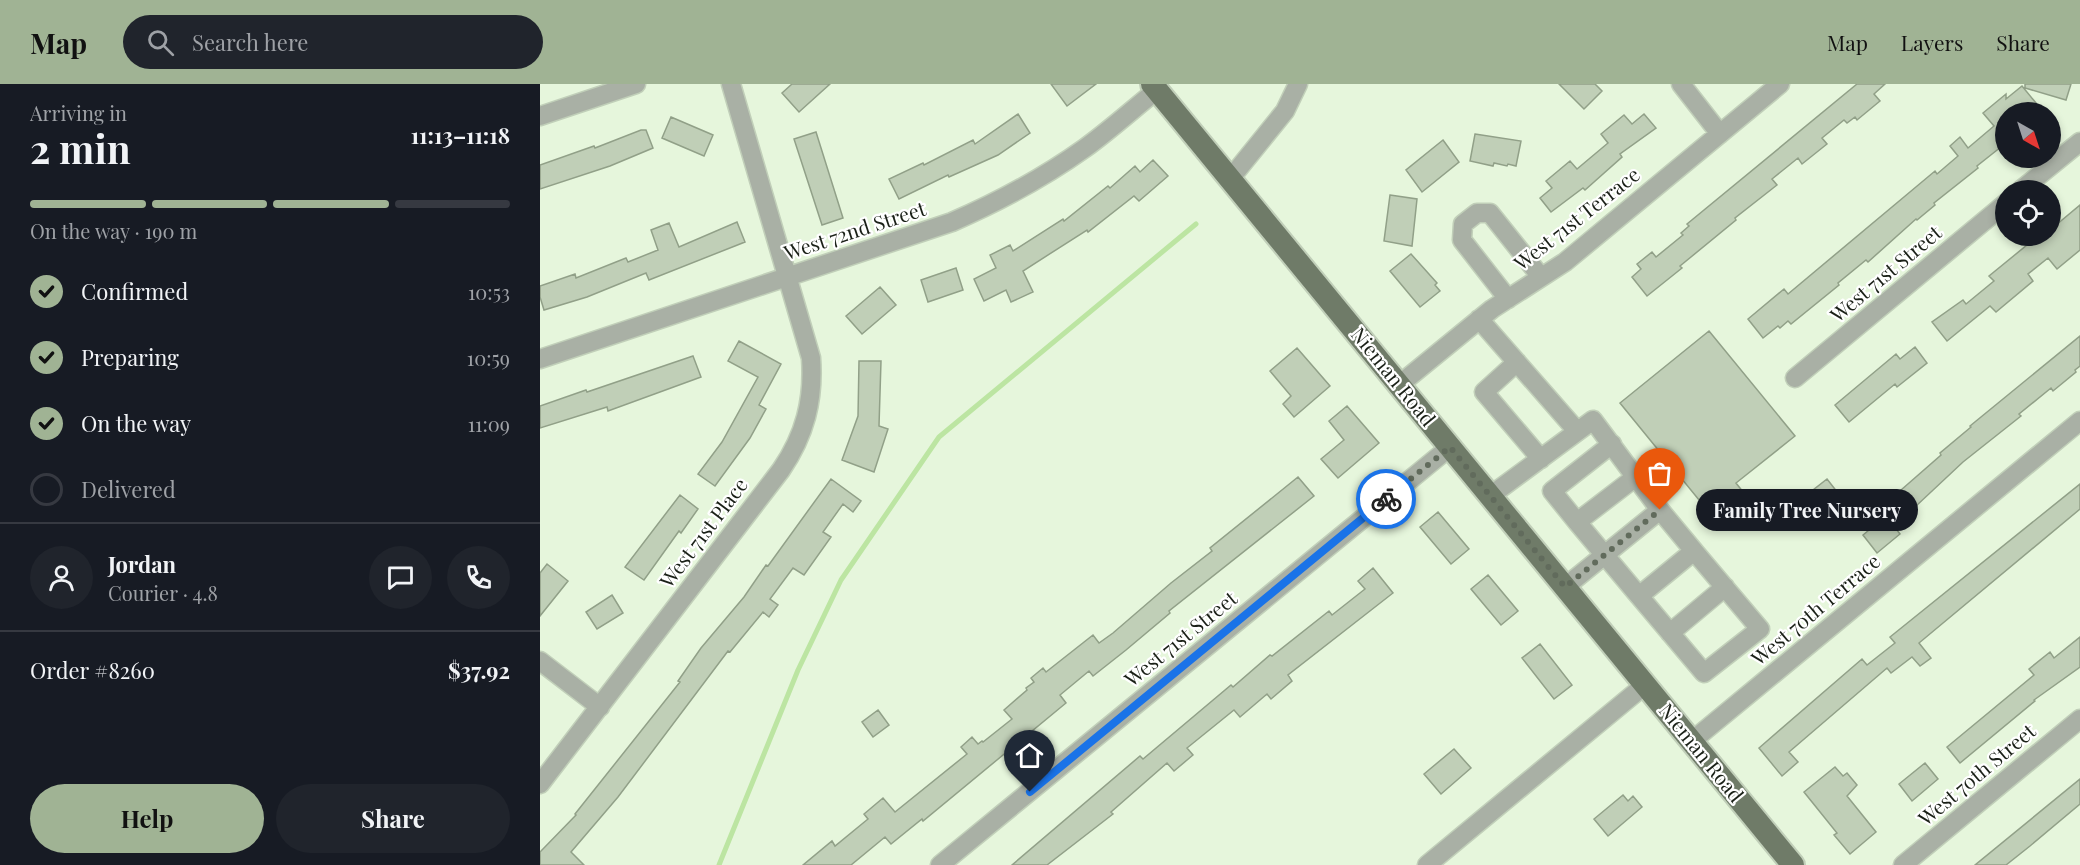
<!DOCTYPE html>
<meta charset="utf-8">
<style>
:root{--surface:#171b24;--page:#20242c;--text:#f1f3f6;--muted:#9ea1a6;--line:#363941;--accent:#a0b394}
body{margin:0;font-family:"Playfair Display",serif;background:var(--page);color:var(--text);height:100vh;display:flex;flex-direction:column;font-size:22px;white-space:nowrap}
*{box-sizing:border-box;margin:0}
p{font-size:20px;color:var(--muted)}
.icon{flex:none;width:33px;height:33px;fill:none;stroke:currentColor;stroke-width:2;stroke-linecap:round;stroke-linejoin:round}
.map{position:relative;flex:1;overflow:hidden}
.panel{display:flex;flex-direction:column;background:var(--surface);width:540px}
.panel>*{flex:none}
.needle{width:39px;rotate:141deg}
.controls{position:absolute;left:1455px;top:18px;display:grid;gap:12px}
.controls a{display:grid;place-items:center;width:66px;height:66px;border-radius:50%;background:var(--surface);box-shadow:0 3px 9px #0003;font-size:30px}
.pin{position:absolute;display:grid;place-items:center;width:51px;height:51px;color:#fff;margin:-62px -26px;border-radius:50% 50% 50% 0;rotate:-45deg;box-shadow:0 0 6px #0007}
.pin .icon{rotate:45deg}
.courier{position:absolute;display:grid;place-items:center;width:60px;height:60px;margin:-30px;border:4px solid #1a73e8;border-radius:50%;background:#fff;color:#222;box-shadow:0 2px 8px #0007}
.bubble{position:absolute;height:42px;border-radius:21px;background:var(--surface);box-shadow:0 3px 9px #0003;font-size:20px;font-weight:700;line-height:42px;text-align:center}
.headline em{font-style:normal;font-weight:700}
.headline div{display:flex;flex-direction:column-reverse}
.headline{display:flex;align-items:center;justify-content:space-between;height:102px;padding:0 30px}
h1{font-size:39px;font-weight:700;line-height:45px}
.bar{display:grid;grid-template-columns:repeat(4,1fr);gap:9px 6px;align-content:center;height:72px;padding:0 30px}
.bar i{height:8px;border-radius:4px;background:var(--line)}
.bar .on{background:var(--accent)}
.bar p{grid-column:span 4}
.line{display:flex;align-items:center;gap:15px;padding:0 30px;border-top:2px solid var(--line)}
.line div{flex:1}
.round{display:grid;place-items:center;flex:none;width:63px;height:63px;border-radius:32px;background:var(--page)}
ol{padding:0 30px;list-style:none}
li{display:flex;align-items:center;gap:18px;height:66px}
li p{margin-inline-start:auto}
li .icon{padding:6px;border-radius:50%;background:var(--accent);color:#111;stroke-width:4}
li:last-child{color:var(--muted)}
li i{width:33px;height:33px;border:3px solid var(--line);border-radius:50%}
.action{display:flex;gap:12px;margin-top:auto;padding:12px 30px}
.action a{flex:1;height:69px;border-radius:36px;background:var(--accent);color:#111;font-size:24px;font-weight:700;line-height:69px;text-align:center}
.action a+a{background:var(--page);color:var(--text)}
header{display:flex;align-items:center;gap:36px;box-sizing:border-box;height:84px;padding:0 30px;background:var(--accent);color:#111}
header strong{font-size:28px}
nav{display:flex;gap:33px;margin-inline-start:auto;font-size:21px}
.search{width:420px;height:54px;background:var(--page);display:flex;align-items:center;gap:15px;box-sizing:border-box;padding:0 21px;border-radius:33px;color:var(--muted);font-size:22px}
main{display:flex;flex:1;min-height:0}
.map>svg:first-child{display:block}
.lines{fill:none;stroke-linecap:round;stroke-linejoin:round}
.stream{stroke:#bce5a2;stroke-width:5}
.building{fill:#c0cfb7;stroke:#91a088;stroke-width:1.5}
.minor-casing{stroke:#c1cfb9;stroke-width:21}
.major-casing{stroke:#c1cfb9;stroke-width:26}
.minor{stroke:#a9b0a5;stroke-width:18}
.major{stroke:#6f7b68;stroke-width:22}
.done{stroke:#616b5c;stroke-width:6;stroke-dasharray:0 10.8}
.route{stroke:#1a73e8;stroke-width:8}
.labels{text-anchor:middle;stroke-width:4.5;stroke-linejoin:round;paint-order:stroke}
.street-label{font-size:20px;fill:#1a2017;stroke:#fff}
</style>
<header>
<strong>Map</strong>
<div class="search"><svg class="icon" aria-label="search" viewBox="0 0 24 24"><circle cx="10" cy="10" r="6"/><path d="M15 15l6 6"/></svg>Search here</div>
<nav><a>Map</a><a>Layers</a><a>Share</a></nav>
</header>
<main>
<section class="panel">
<div class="headline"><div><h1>2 min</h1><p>Arriving in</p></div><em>11:13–11:18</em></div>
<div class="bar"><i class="on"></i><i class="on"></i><i class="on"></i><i></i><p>On the way · 190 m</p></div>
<ol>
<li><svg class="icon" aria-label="check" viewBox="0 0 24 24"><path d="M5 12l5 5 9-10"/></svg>Confirmed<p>10:53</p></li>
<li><svg class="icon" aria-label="check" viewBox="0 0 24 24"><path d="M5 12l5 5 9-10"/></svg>Preparing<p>10:59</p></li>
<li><svg class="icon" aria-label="check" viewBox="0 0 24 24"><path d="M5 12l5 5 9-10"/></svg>On the way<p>11:09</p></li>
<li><i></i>Delivered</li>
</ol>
<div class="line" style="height:108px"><a class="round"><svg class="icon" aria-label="person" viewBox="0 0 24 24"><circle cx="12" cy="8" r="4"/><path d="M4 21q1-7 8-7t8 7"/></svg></a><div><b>Jordan</b><p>Courier · 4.8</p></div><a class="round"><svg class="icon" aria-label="chat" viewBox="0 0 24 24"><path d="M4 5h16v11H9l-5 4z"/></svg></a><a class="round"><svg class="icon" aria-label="phone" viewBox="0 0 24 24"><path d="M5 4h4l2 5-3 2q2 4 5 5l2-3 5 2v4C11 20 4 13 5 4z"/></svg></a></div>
<div class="line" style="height:78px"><div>Order #8260</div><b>$37.92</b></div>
<div class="action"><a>Help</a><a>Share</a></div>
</section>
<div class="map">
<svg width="1540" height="781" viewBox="0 0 1540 781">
<rect width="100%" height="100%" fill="#e6f6dc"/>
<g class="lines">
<path class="stream" d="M 179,781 L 258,586 L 301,496 L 399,353 L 656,140"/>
</g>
<path class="building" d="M 252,0 L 290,0 L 259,28 L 242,9 Z
M 511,0 L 556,0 L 527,22 Z
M 1019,0 L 1055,0 L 1062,7 L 1044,25 Z
M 1317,0 L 1345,0 L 1334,10 L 1340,17 L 1317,36 L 1315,33 L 1307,39 L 1304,36 L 1282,54 L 1287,60 L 1262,80 L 1258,74 L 1232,95 L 1237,101 L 1195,134 L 1196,136 L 1140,182 L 1142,184 L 1107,212 L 1092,193 L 1101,185 L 1097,180 L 1112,168 L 1116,173 L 1143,151 L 1141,149 L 1149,142 L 1147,140 Z
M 1485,0 L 1531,0 L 1526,16 L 1485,4 Z
M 1482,2 L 1496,19 L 1485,28 L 1466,28 L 1466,59 L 1437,82 L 1438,84 L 1394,119 L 1395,121 L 1377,136 L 1376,135 L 1328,178 L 1326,176 L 1298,199 L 1299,201 L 1251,240 L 1248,237 L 1240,244 L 1238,242 L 1223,254 L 1208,235 L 1244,205 L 1248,210 L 1395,87 L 1397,90 L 1418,72 L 1410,62 L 1420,53 L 1428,64 L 1454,42 L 1443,29 L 1466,10 L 1466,15 Z
M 478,30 L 490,49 L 458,71 L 409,93 L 408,91 L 359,115 L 349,95 L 383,79 L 384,81 L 433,56 L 435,60 Z
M 1104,30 L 1116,44 L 1080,70 L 1082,73 L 1045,106 L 1043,104 L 1011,128 L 1000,114 L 1012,104 L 1006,97 L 1030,77 L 1037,85 L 1068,59 L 1061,50 L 1084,31 L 1092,40 Z
M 131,33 L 173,51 L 164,72 L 122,54 Z
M 101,46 L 106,46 L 113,64 L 70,82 L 0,105 L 0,81 L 54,62 L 55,64 Z
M 276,48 L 303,134 L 282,141 L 254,55 Z
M 935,50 L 981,57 L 976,82 L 968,80 L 967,82 L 954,79 L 953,82 L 930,77 Z
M 903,56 L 919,78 L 882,108 L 866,86 Z
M 613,76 L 628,92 L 599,117 L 594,112 L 548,148 L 547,146 L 483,187 L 493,208 L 471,218 L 466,206 L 444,217 L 434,195 L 456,184 L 450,171 L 470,161 L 473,167 L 523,135 L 524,137 L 568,102 L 570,104 L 595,82 L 600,88 Z
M 850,111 L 877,115 L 872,162 L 844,157 Z
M 1540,121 L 1540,166 L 1517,185 L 1508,174 L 1488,190 L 1493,197 L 1456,228 L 1450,222 L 1407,257 L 1392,238 L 1423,216 L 1426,220 L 1454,197 L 1449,192 L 1498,152 L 1510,152 L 1510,146 Z
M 197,138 L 205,158 L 109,196 L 106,189 L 47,213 L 4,226 L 0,213 L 0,202 L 35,190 L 36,194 L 86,174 L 88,178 L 118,166 L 111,146 L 129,139 L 139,163 Z
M 871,170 L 897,199 L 895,201 L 900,207 L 880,223 L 850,187 Z
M 416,184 L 423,206 L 388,218 L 381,196 Z
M 340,203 L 356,221 L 322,250 L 306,232 Z
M 1169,247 L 1255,352 L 1196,399 L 1207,413 L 1177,438 L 1080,319 Z
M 1540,252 L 1540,282 L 1535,286 L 1536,288 L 1513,307 L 1511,304 L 1479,330 L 1481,332 L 1423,378 L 1375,423 L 1361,406 L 1401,371 L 1400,369 L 1431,343 L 1430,342 Z
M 199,257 L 241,280 L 219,321 L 226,325 L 210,354 L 175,402 L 158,390 L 182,358 L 218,293 L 188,277 Z
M 1375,263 L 1387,279 L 1357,303 L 1355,300 L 1309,338 L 1295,321 L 1356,270 L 1360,275 Z
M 757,264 L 790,302 L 754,333 L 743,320 L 751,312 L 730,287 Z
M 153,272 L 161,293 L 68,327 L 67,323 L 0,344 L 0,322 L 46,306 L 47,308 Z
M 319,277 L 341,277 L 339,342 L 348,345 L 334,388 L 302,376 L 318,332 Z
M 807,322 L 839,359 L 798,394 L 781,375 L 804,356 L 789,337 Z
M 758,393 L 774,412 L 629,527 L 630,529 L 586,566 L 553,592 L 549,587 L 520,611 L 526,619 L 383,737 L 382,735 L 351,760 L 345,753 L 311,781 L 263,781 L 292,757 L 295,762 L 328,735 L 324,730 L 343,714 L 355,728 L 427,670 L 421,663 L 432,653 L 438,660 L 442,657 L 443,658 L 472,635 L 464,626 L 487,606 L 486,604 L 494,598 L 491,594 L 503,584 L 506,588 L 553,551 L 559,559 L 573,549 L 631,499 L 672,467 L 670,464 Z
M 291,395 L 321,417 L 313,428 L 303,420 L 283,448 L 291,453 L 264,491 L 253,484 L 230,515 L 238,521 L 229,533 L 223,528 L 190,568 L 188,567 L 78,713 L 31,768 L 44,781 L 0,781 L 0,768 L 36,731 L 35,730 L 140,598 L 138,597 L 161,564 L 204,513 L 226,481 L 228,482 Z
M 1287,395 L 1312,427 L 1293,442 L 1268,410 Z
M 1540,400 L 1540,425 L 1379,559 L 1391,574 L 1380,582 L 1372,573 L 1351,589 L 1347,584 L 1249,668 L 1258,678 L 1242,692 L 1219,664 L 1322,575 L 1327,581 L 1355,559 L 1350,553 Z
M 140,411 L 158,425 L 141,449 L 139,447 L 104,496 L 85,483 Z
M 898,428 L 929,465 L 911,480 L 880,443 Z
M 1346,432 L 1360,450 L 1337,469 L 1323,451 Z
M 7,480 L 28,497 L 0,532 L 0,489 Z
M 833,484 L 853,509 L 748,591 L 752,597 L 731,615 L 727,610 L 700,633 L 694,626 L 647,664 L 653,671 L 634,687 L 627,679 L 571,728 L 573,730 L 507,781 L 472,781 L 600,672 L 603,675 L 691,601 L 693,603 L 730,571 L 732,572 L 789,527 L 792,531 L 825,505 L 818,497 Z
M 948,491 L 978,527 L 961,541 L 931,505 Z
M 72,511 L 83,529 L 57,545 L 46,528 Z
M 1540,553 L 1540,583 L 1494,616 L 1495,617 L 1420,679 L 1407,663 L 1494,591 L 1489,585 L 1510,568 L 1514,574 Z
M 1000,560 L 1032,601 L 1014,615 L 982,574 Z
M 338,626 L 349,641 L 333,653 L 322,638 Z
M 914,665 L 931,684 L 901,710 L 884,690 Z
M 1385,679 L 1398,695 L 1372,717 L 1359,700 Z
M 1295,683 L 1303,692 L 1307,689 L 1317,701 L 1307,712 L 1336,748 L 1310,770 L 1294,751 L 1297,749 L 1264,708 Z
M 1540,695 L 1540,720 L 1490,762 L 1466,781 L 1435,781 Z
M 1083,711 L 1088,717 L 1093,712 L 1102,723 L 1068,752 L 1054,735 Z"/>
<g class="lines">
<defs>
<path id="minor" d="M 1141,0 L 1180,50
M 0,32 L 96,0
M 690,95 L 745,27 L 758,0
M 1481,106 L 1540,58
M 968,215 L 922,156 L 923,140 L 937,129 L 950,129 L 1001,193
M 939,235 L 1037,347
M 0,275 L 412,138 C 458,118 503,94 545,64 C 570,46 593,25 617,6
M 977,278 L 944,308 L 1001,375
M 1255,294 L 1466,119
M 859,301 L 952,225 L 1025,178 L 1240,0
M 1072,360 L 1012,407 L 1037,438 L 1097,392
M 950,412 L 1053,336 L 1120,426 L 1025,503
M 1037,438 L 1099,512 L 1154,467 L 1120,426
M 1099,512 L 1164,589 L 1220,545 L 1154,467
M 1130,549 L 1185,503
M 0,577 L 60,623
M 1152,657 L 1540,337
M 0,700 L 241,386 C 265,351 274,316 271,274 L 191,0
M 400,781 L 910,363
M 887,781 L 1106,600
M 1363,781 L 1540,635"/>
<path id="major" d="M 612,0 L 1253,781"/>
</defs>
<use href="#minor" class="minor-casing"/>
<use href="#major" class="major-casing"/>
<use href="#minor" class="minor"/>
<use href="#major" class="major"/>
</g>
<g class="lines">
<path class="done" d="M 846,415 L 910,363 L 1025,503 L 1120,426"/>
<path class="route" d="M 490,708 L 846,415"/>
</g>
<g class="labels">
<g class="street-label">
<text transform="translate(1037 135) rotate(-38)" y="7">West 71st Terrace</text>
<text transform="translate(315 147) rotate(-18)" y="7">West 72nd Street</text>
<text transform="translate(1346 190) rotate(-40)" y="7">West 71st Street</text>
<text transform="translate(853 293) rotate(51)" y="7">Nieman Road</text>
<text transform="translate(164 449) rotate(-53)" y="7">West 71st Place</text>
<text transform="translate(1276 526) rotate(-40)" y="7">West 70th Terrace</text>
<text transform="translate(641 555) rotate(-39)" y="7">West 71st Street</text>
<text transform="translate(1161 669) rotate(51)" y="7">Nieman Road</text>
<text transform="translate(1437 691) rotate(-40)" y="7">West 70th Street</text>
</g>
</g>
</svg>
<div class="controls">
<a><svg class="needle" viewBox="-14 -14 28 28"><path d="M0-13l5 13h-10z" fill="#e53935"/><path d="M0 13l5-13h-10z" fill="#9ea1a6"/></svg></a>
<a><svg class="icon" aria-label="locate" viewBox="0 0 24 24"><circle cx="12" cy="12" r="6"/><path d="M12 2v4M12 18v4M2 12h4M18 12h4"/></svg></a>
</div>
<div class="pin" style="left:1120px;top:426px;background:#ea580c"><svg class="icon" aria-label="bag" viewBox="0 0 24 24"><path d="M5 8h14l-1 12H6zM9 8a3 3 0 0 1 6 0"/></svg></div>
<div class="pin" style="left:490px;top:708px;background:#1f2937"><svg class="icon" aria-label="home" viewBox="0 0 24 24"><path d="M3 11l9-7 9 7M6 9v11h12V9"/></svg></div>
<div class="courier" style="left:846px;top:415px"><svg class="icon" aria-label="bike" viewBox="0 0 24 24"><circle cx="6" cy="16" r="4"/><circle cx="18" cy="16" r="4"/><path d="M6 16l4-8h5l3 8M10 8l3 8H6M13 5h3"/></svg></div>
<div class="bubble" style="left:1156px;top:405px;width:222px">Family Tree Nursery</div>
</div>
</main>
